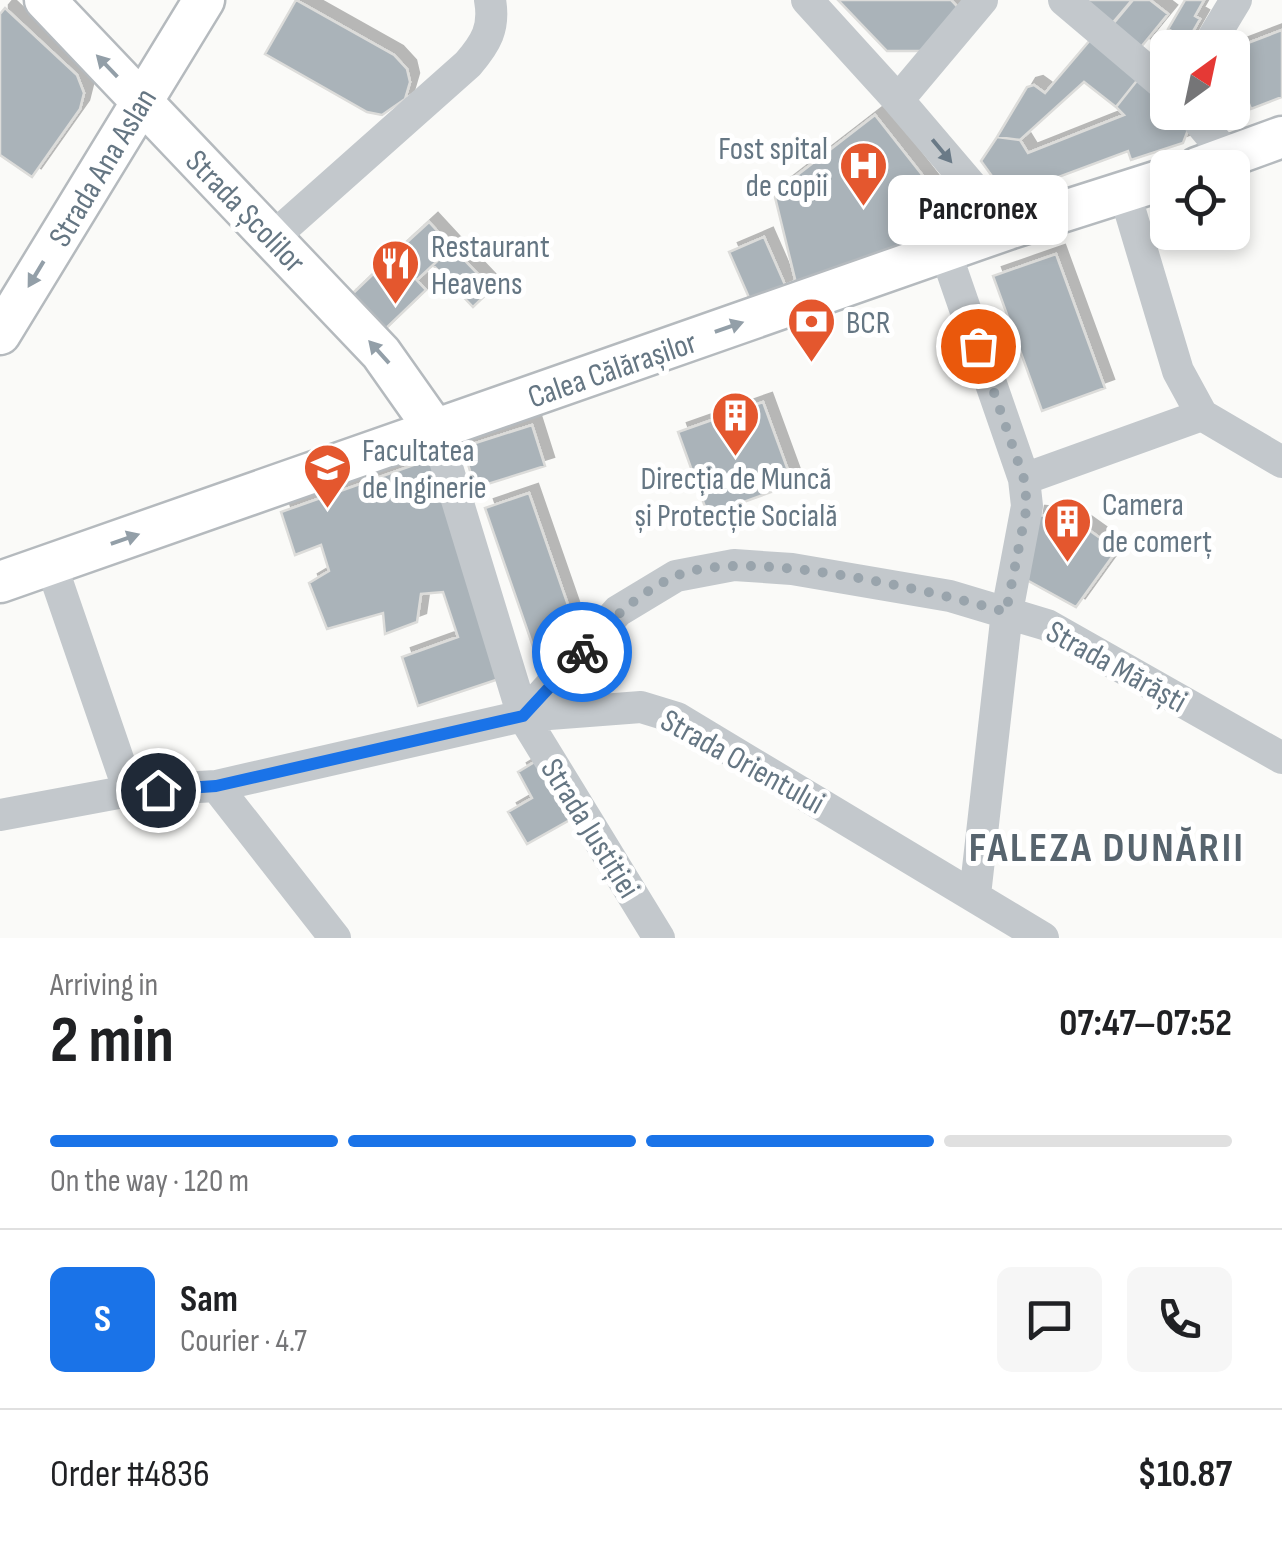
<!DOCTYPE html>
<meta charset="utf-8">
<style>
:root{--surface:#fff;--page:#f6f6f6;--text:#202124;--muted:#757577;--line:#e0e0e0;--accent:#1a73e8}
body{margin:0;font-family:"Sofia Sans Condensed",sans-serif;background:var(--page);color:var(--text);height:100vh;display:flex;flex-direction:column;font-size:38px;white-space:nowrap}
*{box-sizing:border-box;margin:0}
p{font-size:32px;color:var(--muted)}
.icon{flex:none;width:55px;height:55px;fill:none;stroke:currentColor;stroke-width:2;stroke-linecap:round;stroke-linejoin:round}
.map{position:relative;height:938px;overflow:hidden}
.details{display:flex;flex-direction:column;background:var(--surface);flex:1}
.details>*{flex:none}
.needle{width:65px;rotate:33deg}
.fabs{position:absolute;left:1150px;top:30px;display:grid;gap:20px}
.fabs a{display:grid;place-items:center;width:100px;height:100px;border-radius:15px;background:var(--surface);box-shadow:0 5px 15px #0003;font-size:50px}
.pin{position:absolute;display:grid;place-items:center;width:85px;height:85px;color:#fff;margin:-42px;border:5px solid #fff;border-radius:50%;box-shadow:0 2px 10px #0007}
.courier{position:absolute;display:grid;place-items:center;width:100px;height:100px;margin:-50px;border:8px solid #1a73e8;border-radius:50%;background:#fff;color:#222;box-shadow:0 2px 12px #0007}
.bubble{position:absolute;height:70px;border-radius:15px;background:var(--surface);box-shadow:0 5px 15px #0003;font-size:32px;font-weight:700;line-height:70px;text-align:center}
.headline em{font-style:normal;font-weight:700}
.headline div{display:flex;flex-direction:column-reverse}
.headline{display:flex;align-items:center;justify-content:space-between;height:170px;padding:0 50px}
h1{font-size:65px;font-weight:700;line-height:75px}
.bar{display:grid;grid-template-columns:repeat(4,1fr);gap:15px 10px;align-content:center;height:120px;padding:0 50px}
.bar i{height:12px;border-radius:8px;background:var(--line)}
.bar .active{background:var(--accent)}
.bar p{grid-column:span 4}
.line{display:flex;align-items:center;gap:25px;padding:0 50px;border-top:2px solid var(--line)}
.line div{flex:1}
.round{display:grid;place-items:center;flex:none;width:105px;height:105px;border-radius:15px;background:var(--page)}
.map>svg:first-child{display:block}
.building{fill:#aab3b9;stroke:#dcdcda;stroke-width:2.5;filter:url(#shadow)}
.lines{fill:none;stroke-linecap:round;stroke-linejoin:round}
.major-casing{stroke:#b5babe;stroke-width:45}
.minor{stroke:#c3c8cc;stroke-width:32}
.major{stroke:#fff;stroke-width:40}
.oneway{fill:#939fa8}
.oneway2{fill:#6a7a87}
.done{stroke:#99a4ac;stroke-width:10;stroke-dasharray:0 18}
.route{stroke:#1a73e8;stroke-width:12}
.labels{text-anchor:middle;stroke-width:10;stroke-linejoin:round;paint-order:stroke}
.poi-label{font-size:32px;fill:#657683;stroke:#fff;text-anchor:start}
.street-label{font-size:32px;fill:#657683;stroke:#fff}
.district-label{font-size:42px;font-weight:bold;letter-spacing:2.5px;fill:#57646e;stroke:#fff}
</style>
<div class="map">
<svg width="1282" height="938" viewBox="0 0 1282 938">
<defs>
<filter id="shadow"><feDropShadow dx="9" dy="-9" stdDeviation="0" flood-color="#0004"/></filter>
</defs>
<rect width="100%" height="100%" fill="#fafaf8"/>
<path class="building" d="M 296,0 L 394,55 L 407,69 L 410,82 L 405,99 L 382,115 L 367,112 L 265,54 Z
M 838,0 L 951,0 L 964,14 L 925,51 L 887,51 Z
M 1079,0 L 1132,0 L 1110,26 Z
M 1133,0 L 1150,0 L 1168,14 L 1141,47 L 1113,24 Z
M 1185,0 L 1204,0 L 1195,16 L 1200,19 L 1188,40 L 1168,29 Z
M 5,8 L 77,75 L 84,93 L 80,109 L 32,177 L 0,155 L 0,14 Z
M 1282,30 L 1282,97 L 1251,109 L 1232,61 L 1232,49 Z
M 1091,39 L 1139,78 L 1116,107 L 1084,82 L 1020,140 L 997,137 L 1027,87 L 1034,85 L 1045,93 Z
M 1139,78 L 1168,102 L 1168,112 L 1180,112 L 1191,122 L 1183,143 L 1131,160 L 1128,151 L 1013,194 L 1002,190 L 981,161 L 997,137 L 1020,140 L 1028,153 L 1124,115 L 1116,107 Z
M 875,115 L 960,223 L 796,283 L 774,193 Z
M 429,222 L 452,247 L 417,280 L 393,255 Z
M 764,237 L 786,287 L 751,302 L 729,252 Z
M 452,247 L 492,289 L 473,307 L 433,265 Z
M 1056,254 L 1105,388 L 1042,411 L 993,276 Z
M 393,255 L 426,290 L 378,336 L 345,301 Z
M 763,402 L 793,484 L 708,515 L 678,432 Z
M 532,425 L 545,466 L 475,488 L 463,447 Z
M 436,457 L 502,678 L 418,706 L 402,657 L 458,637 L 443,592 L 421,594 L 417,622 L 385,634 L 383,613 L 327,629 L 309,583 L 329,571 L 321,545 L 295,555 L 281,512 Z
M 529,493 L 577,631 L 537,658 L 485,508 Z
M 1036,515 L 1072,518 L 1117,550 L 1076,607 L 1025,579 Z
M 541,758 L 575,817 L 527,844 L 508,812 L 532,798 L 518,772 Z"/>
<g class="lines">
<defs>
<path id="major" d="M 45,0 L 381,353 L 436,431
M 1197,168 L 1282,137
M 0,334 L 204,0
M 0,582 L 1008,229 L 1168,178"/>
</defs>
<use href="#major" class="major-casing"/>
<path class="minor" d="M 807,0 L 898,100 L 1008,229
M 1064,0 L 1168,88
M 1207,48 L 1236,0
M 898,100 L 982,0
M 1191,112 L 1228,156
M 1125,194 L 1178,371 L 1202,415 L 1282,462
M 271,239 L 468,64 C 486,43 495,28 490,0
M 945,251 L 1024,479 L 1027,506 L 1007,612 L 975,895
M 436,431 L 523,716 L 659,938
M 1024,479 L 1202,415
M 51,564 L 129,791
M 523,716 L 618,611 L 676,576 L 734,565 L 792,569 L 950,596 L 1047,625 L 1282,758
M 216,786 L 335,938
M 0,815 L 129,791 L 216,786 L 523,716 L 641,707 L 677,718 L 1043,938"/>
<use href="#major" class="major"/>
</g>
<defs><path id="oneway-solid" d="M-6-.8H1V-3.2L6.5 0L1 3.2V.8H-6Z" transform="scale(2.5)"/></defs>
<g class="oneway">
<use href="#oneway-solid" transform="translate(107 66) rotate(-134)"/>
<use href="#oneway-solid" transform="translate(36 274) rotate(121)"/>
<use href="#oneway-solid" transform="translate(729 327) rotate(-19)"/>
<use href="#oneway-solid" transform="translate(379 352) rotate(-132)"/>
<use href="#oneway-solid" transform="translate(125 539) rotate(-19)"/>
</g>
<use class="oneway2" href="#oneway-solid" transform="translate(942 151) rotate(50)"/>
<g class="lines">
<path class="done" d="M 582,652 C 609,621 638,593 676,576 C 746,546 932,591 1006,612 L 1027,506 L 1024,479 L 978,346"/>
<path class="route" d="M 158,790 L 216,786 L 523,716 L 582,652"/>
</g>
<defs>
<symbol id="hospital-pin" viewBox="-11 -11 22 30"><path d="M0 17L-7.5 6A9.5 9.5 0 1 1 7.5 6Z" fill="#e4572e" stroke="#fff"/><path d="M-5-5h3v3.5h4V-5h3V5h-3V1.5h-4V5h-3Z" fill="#fff"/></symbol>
<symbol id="restaurant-pin" viewBox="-11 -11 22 30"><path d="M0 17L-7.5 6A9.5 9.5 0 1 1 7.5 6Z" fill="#e4572e" stroke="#fff"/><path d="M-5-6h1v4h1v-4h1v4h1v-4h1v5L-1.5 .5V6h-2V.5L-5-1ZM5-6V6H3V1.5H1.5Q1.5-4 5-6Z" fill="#fff"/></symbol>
<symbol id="bank-pin" viewBox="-11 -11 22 30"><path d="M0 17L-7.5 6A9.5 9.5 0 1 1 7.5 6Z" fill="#e4572e" stroke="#fff"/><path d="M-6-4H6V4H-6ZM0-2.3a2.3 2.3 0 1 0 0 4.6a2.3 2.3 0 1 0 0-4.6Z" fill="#fff"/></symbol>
<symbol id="building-pin" viewBox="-11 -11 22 30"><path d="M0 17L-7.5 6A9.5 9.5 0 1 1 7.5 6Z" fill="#e4572e" stroke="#fff"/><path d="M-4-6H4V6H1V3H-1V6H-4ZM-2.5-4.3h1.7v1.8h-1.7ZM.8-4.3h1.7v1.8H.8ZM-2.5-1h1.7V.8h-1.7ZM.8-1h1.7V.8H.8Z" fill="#fff"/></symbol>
<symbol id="university-pin" viewBox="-11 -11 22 30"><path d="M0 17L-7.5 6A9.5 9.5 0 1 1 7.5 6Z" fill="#e4572e" stroke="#fff"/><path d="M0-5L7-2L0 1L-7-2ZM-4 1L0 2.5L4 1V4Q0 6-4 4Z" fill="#fff"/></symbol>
</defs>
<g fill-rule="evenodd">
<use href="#hospital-pin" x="836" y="138" width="55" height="75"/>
<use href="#restaurant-pin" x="368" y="236" width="55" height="75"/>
<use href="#bank-pin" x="784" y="294" width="55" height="75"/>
<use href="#building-pin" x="708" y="388" width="55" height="75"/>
<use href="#university-pin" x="300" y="440" width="55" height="75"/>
<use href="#building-pin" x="1040" y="494" width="55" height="75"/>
</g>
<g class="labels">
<g class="poi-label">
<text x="828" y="159" text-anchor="end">Fost spital<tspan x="828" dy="37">de copii</tspan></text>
<text x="431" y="257">Restaurant<tspan x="431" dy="37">Heavens</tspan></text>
<text x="846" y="333">BCR</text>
<text x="362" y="461">Facultatea<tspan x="362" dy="37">de Inginerie</tspan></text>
<text x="736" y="489" text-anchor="middle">Direcția de Muncă<tspan x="736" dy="37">și Protecție Socială</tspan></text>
<text x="1102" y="515">Camera<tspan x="1102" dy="37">de comerț</tspan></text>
</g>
<g class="street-label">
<text transform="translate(102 167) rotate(-59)" y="11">Strada Ana Aslan</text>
<text transform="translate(246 211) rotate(46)" y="11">Strada Școlilor</text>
<text transform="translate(612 369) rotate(-19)" y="11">Calea Călărașilor</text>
<text transform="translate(1117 666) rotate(29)" y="11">Strada Mărăști</text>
<text transform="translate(743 761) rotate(29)" y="11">Strada Orientului</text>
<text transform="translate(591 828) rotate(58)" y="11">Strada Justiției</text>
</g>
<g class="district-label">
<text x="1107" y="861">FALEZA DUNĂRII</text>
</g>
</g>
</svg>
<div class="fabs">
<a><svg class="needle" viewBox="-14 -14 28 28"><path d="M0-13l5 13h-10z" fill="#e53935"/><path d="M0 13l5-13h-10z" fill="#757577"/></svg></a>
<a><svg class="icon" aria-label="locate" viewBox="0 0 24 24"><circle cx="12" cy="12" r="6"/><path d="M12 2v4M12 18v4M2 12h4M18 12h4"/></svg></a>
</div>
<div class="pin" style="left:978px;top:346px;background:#ea580c"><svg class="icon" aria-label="bag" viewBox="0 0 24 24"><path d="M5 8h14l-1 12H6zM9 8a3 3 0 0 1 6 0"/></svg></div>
<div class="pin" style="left:158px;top:790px;background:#1f2937"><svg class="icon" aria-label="home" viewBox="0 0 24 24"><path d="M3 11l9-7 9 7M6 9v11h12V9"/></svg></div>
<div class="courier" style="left:582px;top:652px"><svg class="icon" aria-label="bike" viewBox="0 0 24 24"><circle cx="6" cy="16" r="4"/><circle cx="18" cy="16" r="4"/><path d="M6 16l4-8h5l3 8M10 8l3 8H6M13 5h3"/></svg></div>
<div class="bubble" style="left:888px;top:175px;width:180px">Pancronex</div>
</div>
<section class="details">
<div class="headline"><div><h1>2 min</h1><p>Arriving in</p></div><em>07:47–07:52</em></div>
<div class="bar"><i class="active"></i><i class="active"></i><i class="active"></i><i></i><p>On the way · 120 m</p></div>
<div class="line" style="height:180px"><b class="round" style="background:var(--accent);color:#fff">S</b><div><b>Sam</b><p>Courier · 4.7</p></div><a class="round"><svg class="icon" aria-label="chat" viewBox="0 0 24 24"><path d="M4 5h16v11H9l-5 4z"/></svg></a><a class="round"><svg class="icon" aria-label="phone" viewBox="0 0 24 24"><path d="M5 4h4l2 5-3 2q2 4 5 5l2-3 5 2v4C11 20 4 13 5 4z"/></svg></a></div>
<div class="line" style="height:130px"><div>Order #4836</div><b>$10.87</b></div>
</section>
